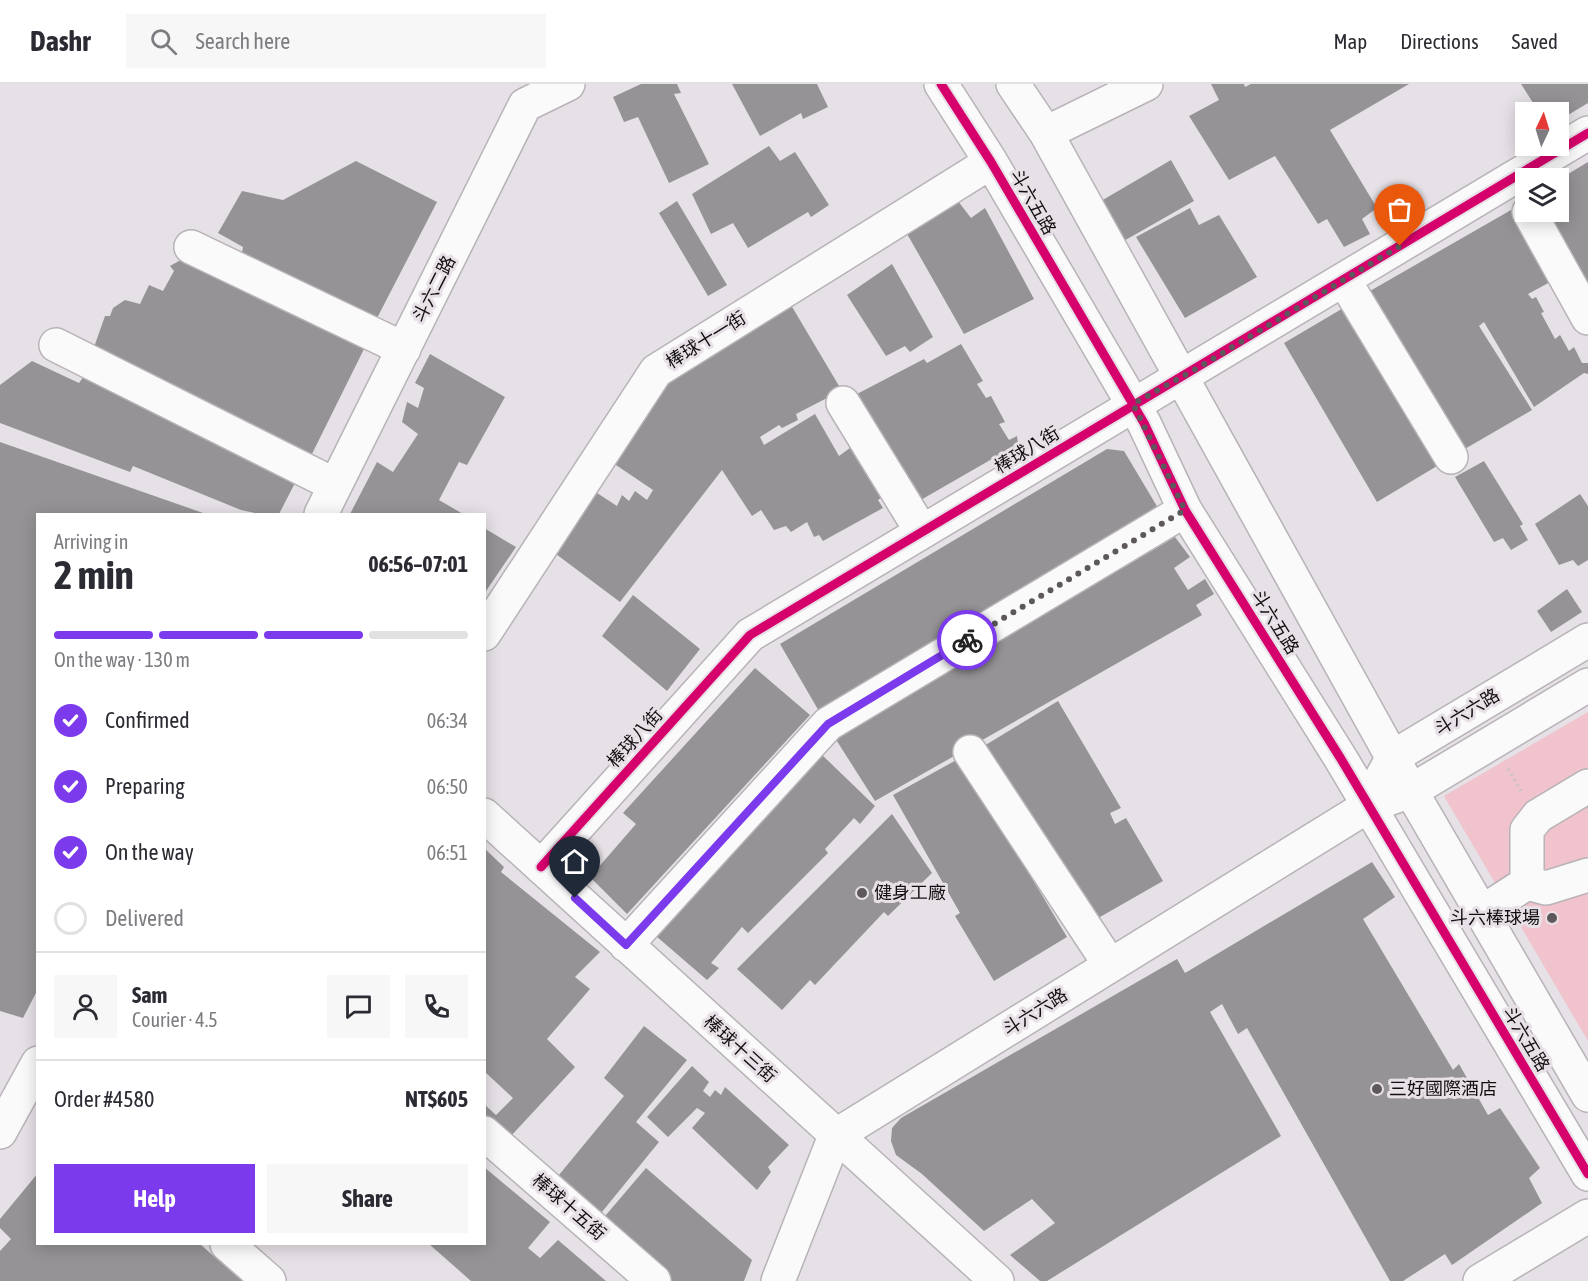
<!DOCTYPE html>
<meta charset="utf-8">
<style>
:root{--surface:#fff;--page:#f7f7f7;--text:#2b2b33;--muted:#7c7c81;--line:#e1e1e2;--accent:#7c3aed}
body{margin:0;font-family:"Asap Condensed","Noto Sans TC",sans-serif;background:var(--page);color:var(--text);height:100vh;display:flex;flex-direction:column;font-size:22px;white-space:nowrap}
*{box-sizing:border-box;margin:0}
p{font-size:20px;color:var(--muted)}
.icon{flex:none;width:33px;height:33px;fill:none;stroke:currentColor;stroke-width:2;stroke-linecap:round;stroke-linejoin:round}
.map{position:relative;flex:1;overflow:hidden}
.panel{position:absolute;left:36px;top:429px;width:450px;height:732px;display:flex;flex-direction:column;background:var(--surface);border-radius:0px;box-shadow:0 3px 15px #0003}
.panel>*{flex:none}
.needle{width:39px;rotate:4deg}
.buttons{position:absolute;left:1515px;top:18px;display:grid;gap:12px}
.buttons a{display:grid;place-items:center;width:54px;height:54px;border-radius:0px;background:var(--surface);box-shadow:0 3px 15px #0003;font-size:30px}
.pin{position:absolute;display:grid;place-items:center;width:51px;height:51px;color:#fff;margin:-62px -26px;border-radius:50% 50% 50% 0;rotate:-45deg;box-shadow:0 0 6px #0007}
.pin .icon{rotate:45deg}
.courier{position:absolute;display:grid;place-items:center;width:60px;height:60px;margin:-30px;border:4px solid #7c3aed;border-radius:50%;background:#fff;color:#222;box-shadow:0 2px 8px #0007}
.head em{font-style:normal;font-weight:700}
.head div{display:flex;flex-direction:column-reverse}
.head{display:flex;align-items:center;justify-content:space-between;height:102px;padding:0 18px}
h1{font-size:39px;font-weight:700;line-height:45px}
.bar{display:grid;grid-template-columns:repeat(4,1fr);gap:9px 6px;align-content:center;height:72px;padding:0 18px}
.bar i{height:8px;border-radius:4px;background:var(--line)}
.bar .active{background:var(--accent)}
.bar p{grid-column:span 4}
.line{display:flex;align-items:center;gap:15px;padding:0 18px;border-top:2px solid var(--line)}
.line div{flex:1}
.round{display:grid;place-items:center;flex:none;width:63px;height:63px;border-radius:0px;background:var(--page)}
ol{padding:0 18px;list-style:none}
li{display:flex;align-items:center;gap:18px;height:66px}
li p{margin-inline-start:auto}
li .icon{padding:6px;border-radius:50%;background:var(--accent);color:#fff;stroke-width:4}
li:last-child{color:var(--muted)}
li i{width:33px;height:33px;border:3px solid var(--line);border-radius:50%}
.cta{display:flex;gap:12px;margin-top:auto;padding:12px 18px}
.cta a{flex:1;height:69px;border-radius:0px;background:var(--accent);color:#fff;font-size:24px;font-weight:700;line-height:69px;text-align:center}
.cta a+a{background:var(--page);color:var(--text)}
header{display:flex;align-items:center;gap:36px;box-sizing:border-box;height:84px;padding:0 30px;background:var(--surface);border-bottom:2px solid var(--line)}
header strong{font-size:28px}
nav{display:flex;gap:33px;margin-inline-start:auto;font-size:21px}
.search{width:420px;height:54px;background:var(--page);display:flex;align-items:center;gap:15px;box-sizing:border-box;padding:0 21px;border-radius:0px;color:var(--muted);font-size:22px}
.map>svg:first-child{display:block}
.green{fill:#f0c3cd}
.building{fill:#969397}
.lines{fill:none;stroke-linecap:round;stroke-linejoin:round}
.minor-casing{stroke:#b7b3b7;stroke-width:36}
.path{stroke:#c5c3c5;stroke-width:4;stroke-dasharray:1.5 4.5;stroke-linecap:butt}
.minor{stroke:#fbfafb;stroke-width:33}
.cycleway-casing{stroke:#e7e0e7;stroke-width:13}
.cycleway{stroke:#d6006c;stroke-width:9}
.done{stroke:#5c585c;stroke-width:6;stroke-dasharray:0 10.8}
.route{stroke:#7c3aed;stroke-width:8}
.poi-dot{fill:#5c585c;stroke:#e7e0e7;stroke-width:2}
.labels{text-anchor:middle;stroke-width:6;stroke-linejoin:round;paint-order:stroke}
.street-label{font-size:18px;fill:#110f11;stroke:#e7e0e7}
.poi-label{font-size:18px;fill:#110f11;stroke:#e7e0e7;text-anchor:start}
</style>
<header>
<strong>Dashr</strong>
<div class="search"><svg class="icon" aria-label="search" viewBox="0 0 24 24"><circle cx="10" cy="10" r="6"/><path d="M15 15l6 6"/></svg>Search here</div>
<nav><a>Map</a><a>Directions</a><a>Saved</a></nav>
</header>
<div class="map">
<svg width="1588" height="1197" viewBox="0 0 1588 1197">
<rect width="100%" height="100%" fill="#e6e1e6"/>
<path class="green" d="M 1588,628 L 1588,957 L 1444,712 Z"/>
<path class="building" d="M 641,0 L 677,0 L 681,9 L 674,10 L 709,80 L 669,99 L 638,33 L 624,38 L 613,13 Z
M 732,0 L 817,0 L 828,23 L 803,35 L 801,29 L 760,52 Z
M 1211,0 L 1244,0 L 1245,3 L 1251,0 L 1409,0 L 1330,46 L 1377,124 L 1362,135 L 1370,150 L 1344,163 L 1327,135 L 1318,140 L 1275,72 L 1229,96 L 1189,32 L 1219,16 Z
M 1521,0 L 1588,0 L 1588,19 L 1558,37 L 1558,28 L 1539,28 Z
M 769,62 L 780,77 L 795,68 L 829,121 L 811,133 L 808,128 L 748,164 L 733,139 L 711,150 L 692,110 Z
M 1171,76 L 1194,117 L 1122,158 L 1101,117 Z
M 356,77 L 437,118 L 375,238 L 241,174 L 243,163 L 218,149 L 242,107 L 283,116 Z
M 1588,78 L 1588,201 L 1546,128 L 1558,128 L 1558,96 Z
M 677,117 L 727,201 L 708,212 L 659,129 Z
M 958,117 L 971,134 L 985,124 L 1034,215 L 964,250 L 906,148 Z
M 1190,124 L 1199,141 L 1219,131 L 1257,193 L 1185,234 L 1136,153 Z
M 1511,126 L 1552,197 L 1528,210 L 1532,215 L 1536,213 L 1544,228 L 1541,229 L 1555,255 L 1560,251 L 1569,267 L 1574,263 L 1582,279 L 1588,279 L 1588,290 L 1584,289 L 1534,323 L 1484,238 L 1479,242 L 1532,326 L 1463,366 L 1376,227 L 1380,222 L 1370,207 Z
M 186,173 L 365,263 L 309,376 L 93,266 L 105,232 L 110,232 L 113,224 L 125,216 L 140,220 L 149,201 L 163,207 L 174,187 L 170,182 Z
M 892,180 L 933,253 L 910,268 L 905,262 L 886,272 L 847,211 Z
M 788,216 L 845,312 L 832,320 L 827,314 L 796,330 L 798,336 L 782,344 L 779,341 L 760,353 L 764,361 L 815,330 L 839,372 L 854,361 L 884,412 L 878,416 L 883,424 L 823,457 L 819,451 L 814,453 L 807,438 L 791,448 L 786,442 L 774,446 L 761,426 L 752,432 L 722,386 L 620,518 L 556,470 L 594,407 L 617,422 L 622,411 L 629,417 L 635,407 L 647,416 L 653,406 L 613,379 L 675,286 Z
M 1345,223 L 1442,379 L 1377,418 L 1284,259 Z
M 961,260 L 983,297 L 977,300 L 986,314 L 991,312 L 1005,338 L 999,340 L 1009,356 L 1017,352 L 1018,360 L 919,417 L 855,311 L 924,275 L 927,279 Z
M 430,270 L 505,313 L 467,381 L 459,378 L 439,416 L 463,430 L 350,430 L 377,378 L 393,388 L 418,350 L 402,338 L 407,318 L 418,324 L 424,304 L 415,299 Z
M 32,277 L 79,299 L 86,289 L 295,399 L 279,430 L 260,430 L 241,426 L 133,382 L 130,388 L 0,339 L 0,301 Z
M 0,358 L 206,430 L 38,430 L 38,905 L 23,934 L 0,927 Z
M 1107,365 L 1124,367 L 1158,424 L 820,629 L 780,560 Z
M 1484,377 L 1523,440 L 1520,442 L 1528,456 L 1511,466 L 1503,454 L 1494,458 L 1455,393 Z
M 1580,410 L 1588,422 L 1588,476 L 1578,482 L 1573,476 L 1559,481 L 1535,440 Z
M 484,444 L 516,463 L 484,510 Z
M 1175,453 L 1190,473 L 1174,484 L 1188,506 L 1205,495 L 1214,510 L 1196,521 L 1202,531 L 875,717 L 835,654 Z
M 1567,505 L 1582,528 L 1551,548 L 1537,527 Z
M 633,511 L 700,565 L 667,607 L 602,552 Z
M 755,584 L 810,631 L 627,830 L 590,793 L 636,740 L 623,729 Z
M 1058,617 L 1121,724 L 1110,729 L 1115,740 L 1126,734 L 1163,797 L 1093,837 L 984,662 Z
M 819,668 L 875,722 L 860,740 L 854,734 L 825,765 L 828,769 L 748,849 L 742,843 L 711,879 L 719,884 L 707,896 L 656,852 Z
M 960,674 L 1067,853 L 994,897 L 955,832 L 960,829 L 893,711 Z
M 892,730 L 932,789 L 888,832 L 884,828 L 815,901 L 810,896 L 782,926 L 737,885 Z
M 484,764 L 504,783 L 501,788 L 600,868 L 575,893 L 590,905 L 547,955 L 575,983 L 510,1053 L 484,1030 L 484,1020 L 496,1031 L 513,1014 L 484,987 Z
M 1372,778 L 1395,813 L 1363,835 L 1453,986 L 1459,980 L 1488,1031 L 1500,1024 L 1540,1084 L 1529,1094 L 1542,1119 L 1452,1181 L 1445,1170 L 1403,1197 L 1390,1197 L 1247,944 L 1238,950 L 1222,920 L 1210,928 L 1281,1052 L 1047,1197 L 1040,1197 L 1010,1171 L 1055,1139 L 1032,1115 L 984,1147 L 922,1090 L 896,1071 L 891,1057 L 892,1044 L 901,1034 L 1177,875 L 1185,889 Z
M 644,942 L 687,976 L 636,1038 L 659,1058 L 597,1134 L 554,1097 L 624,1012 L 604,994 Z
M 692,982 L 709,998 L 703,1007 L 710,1013 L 715,1006 L 721,1011 L 725,1003 L 789,1061 L 768,1083 L 771,1088 L 757,1106 L 692,1044 L 705,1029 L 697,1024 L 668,1053 L 647,1033 Z
M 484,1083 L 550,1138 L 528,1164 L 540,1174 L 558,1156 L 606,1197 L 471,1197 L 429,1160 L 484,1160 Z
M 646,1084 L 752,1176 L 744,1197 L 666,1197 L 600,1138 Z
M 38,1089 L 38,1160 L 200,1160 L 242,1197 L 0,1197 L 0,1167 L 11,1155 L 0,1144 L 0,1135 Z"/>
<g class="lines">
<defs>
<path id="minor" d="M 941,0 L 991,78 L 1144,339 L 1185,426 L 1341,675 L 1588,1090
M 1013,0 L 1046,49 L 1411,707 L 1588,1011
M 1046,49 L 1146,0
M 1529,128 L 1588,234
M 191,163 L 404,265
M 1344,196 L 1451,373
M 56,261 L 335,401
M 843,319 L 922,448
M 321,430 L 525,21 L 568,0
M 484,550 L 656,287 L 991,78
M 970,668 L 1110,881
M 1382,693 L 1393,673 L 1588,556
M 484,731 L 997,1197
M 541,783 L 750,551 L 1588,49
M 1527,799 L 1527,746 L 1538,732 L 1588,702
M 1482,828 L 1527,799 L 1546,804 L 1588,791
M 626,861 L 828,640 L 1185,426
M 0,1048 L 38,979
M 484,1049 L 654,1197
M 227,1160 L 269,1197
M 778,1197 L 835,1052 L 1368,722 L 1411,707 L 1588,601
M 1480,1197 L 1588,1132"/>
</defs>
<use href="#minor" class="minor-casing"/>
<path class="path" d="M 1508,685 L 1521,707"/>
<use href="#minor" class="minor"/>
<defs>
<path id="cycleway" d="M 941,0 L 991,78 L 1144,339 L 1185,426 L 1341,675 L 1588,1090
M 541,783 L 750,551 L 1588,49"/>
</defs>
<use href="#cycleway" class="cycleway-casing"/>
<use href="#cycleway" class="cycleway"/>
</g>
<g class="lines">
<path class="done" d="M 967,556 L 1185,426 L 1133,320 L 1201,282 L 1400,162"/>
<path class="route" d="M 575,814 L 626,861 L 828,640 L 967,556"/>
</g>
<g class="poi-dot">
<circle cx="862" cy="809" r="6"/>
<circle cx="1552" cy="834" r="6"/>
<circle cx="1377" cy="1005" r="6"/>
</g>
<g class="labels">
<g class="street-label">
<text transform="translate(1033 118) rotate(60)" y="6">斗六五路</text>
<text transform="translate(434 205) rotate(-63)" y="6">斗六二路</text>
<text transform="translate(706 256) rotate(-32)" y="6">棒球十一街</text>
<text transform="translate(1027 366) rotate(-31)" y="6">棒球八街</text>
<text transform="translate(1275 538) rotate(58)" y="6">斗六五路</text>
<text transform="translate(1467 628) rotate(-31)" y="6">斗六六路</text>
<text transform="translate(635 654) rotate(-48)" y="6">棒球八街</text>
<text transform="translate(1035 928) rotate(-32)" y="6">斗六六路</text>
<text transform="translate(1526 955) rotate(59)" y="6">斗六五路</text>
<text transform="translate(740 965) rotate(42)" y="6">棒球十三街</text>
<text transform="translate(569 1123) rotate(41)" y="6">棒球十五街</text>
</g>
<g class="poi-label">
<text x="874" y="815">健身工廠</text>
<text x="1540" y="840" text-anchor="end">斗六棒球場</text>
<text x="1389" y="1011">三好國際酒店</text>
</g>
</g>
</svg>
<div class="buttons">
<a><svg class="needle" viewBox="-14 -14 28 28"><path d="M0-13l5 13h-10z" fill="#e53935"/><path d="M0 13l5-13h-10z" fill="#7c7c81"/></svg></a>
<a><svg class="icon" aria-label="layers" viewBox="0 0 24 24"><path d="M12 4l9 5-9 5-9-5zM3 14l9 5 9-5"/></svg></a>
</div>
<div class="pin" style="left:1400px;top:162px;background:#ea580c"><svg class="icon" aria-label="bag" viewBox="0 0 24 24"><path d="M5 8h14l-1 12H6zM9 8a3 3 0 0 1 6 0"/></svg></div>
<div class="pin" style="left:575px;top:814px;background:#1f2937"><svg class="icon" aria-label="home" viewBox="0 0 24 24"><path d="M3 11l9-7 9 7M6 9v11h12V9"/></svg></div>
<div class="courier" style="left:967px;top:556px"><svg class="icon" aria-label="bike" viewBox="0 0 24 24"><circle cx="6" cy="16" r="4"/><circle cx="18" cy="16" r="4"/><path d="M6 16l4-8h5l3 8M10 8l3 8H6M13 5h3"/></svg></div>
<section class="panel">
<div class="head"><div><h1>2 min</h1><p>Arriving in</p></div><em>06:56–07:01</em></div>
<div class="bar"><i class="active"></i><i class="active"></i><i class="active"></i><i></i><p>On the way · 130 m</p></div>
<ol>
<li><svg class="icon" aria-label="check" viewBox="0 0 24 24"><path d="M5 12l5 5 9-10"/></svg>Confirmed<p>06:34</p></li>
<li><svg class="icon" aria-label="check" viewBox="0 0 24 24"><path d="M5 12l5 5 9-10"/></svg>Preparing<p>06:50</p></li>
<li><svg class="icon" aria-label="check" viewBox="0 0 24 24"><path d="M5 12l5 5 9-10"/></svg>On the way<p>06:51</p></li>
<li><i></i>Delivered</li>
</ol>
<div class="line" style="height:108px"><a class="round"><svg class="icon" aria-label="person" viewBox="0 0 24 24"><circle cx="12" cy="8" r="4"/><path d="M4 21q1-7 8-7t8 7"/></svg></a><div><b>Sam</b><p>Courier · 4.5</p></div><a class="round"><svg class="icon" aria-label="chat" viewBox="0 0 24 24"><path d="M4 5h16v11H9l-5 4z"/></svg></a><a class="round"><svg class="icon" aria-label="phone" viewBox="0 0 24 24"><path d="M5 4h4l2 5-3 2q2 4 5 5l2-3 5 2v4C11 20 4 13 5 4z"/></svg></a></div>
<div class="line" style="height:78px"><div>Order #4580</div><b>NT$605</b></div>
<div class="cta"><a>Help</a><a>Share</a></div>
</section>
</div>
